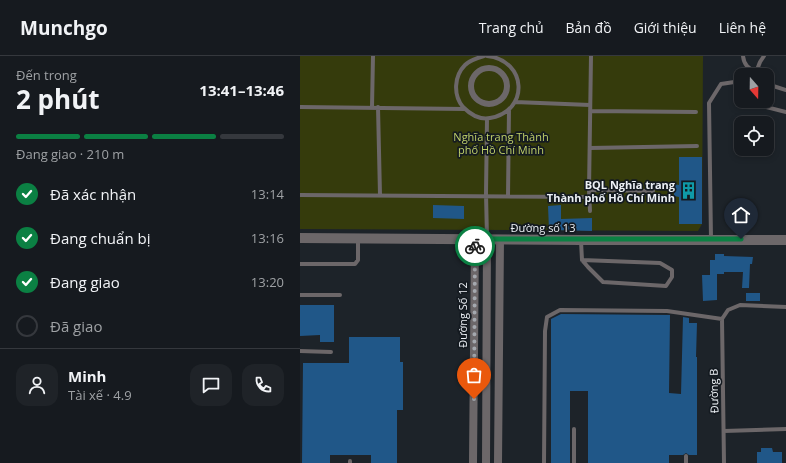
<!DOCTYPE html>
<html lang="vi">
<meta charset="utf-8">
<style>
:root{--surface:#161a1f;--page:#1f2328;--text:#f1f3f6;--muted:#9ea1a4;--line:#35383d;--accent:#0b8043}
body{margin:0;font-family:"Open Sans",sans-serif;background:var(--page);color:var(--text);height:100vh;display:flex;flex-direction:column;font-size:15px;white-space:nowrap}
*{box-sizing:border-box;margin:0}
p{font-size:13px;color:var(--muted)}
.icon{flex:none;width:22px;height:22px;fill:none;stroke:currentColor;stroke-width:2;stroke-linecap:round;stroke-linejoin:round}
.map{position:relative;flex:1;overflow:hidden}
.drawer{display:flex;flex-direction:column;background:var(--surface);width:300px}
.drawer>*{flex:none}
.needle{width:26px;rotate:160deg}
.controls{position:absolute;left:434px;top:12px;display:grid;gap:8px}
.controls a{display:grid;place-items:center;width:40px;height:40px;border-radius:8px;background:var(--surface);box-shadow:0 2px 6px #0003,0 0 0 1px var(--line);font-size:20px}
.pin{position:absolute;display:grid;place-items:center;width:34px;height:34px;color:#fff;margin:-41px -17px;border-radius:50% 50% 50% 0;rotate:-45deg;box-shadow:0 0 4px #0007}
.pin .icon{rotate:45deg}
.courier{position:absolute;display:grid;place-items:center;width:40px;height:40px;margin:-20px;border:3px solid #0b8043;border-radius:50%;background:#fff;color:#222;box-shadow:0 1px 5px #0007}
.headline em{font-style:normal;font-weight:700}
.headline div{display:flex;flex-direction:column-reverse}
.headline{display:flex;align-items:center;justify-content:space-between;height:68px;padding:0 16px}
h1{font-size:26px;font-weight:700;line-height:30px}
.bar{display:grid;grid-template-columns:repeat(4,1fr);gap:6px 4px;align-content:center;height:48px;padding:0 16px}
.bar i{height:5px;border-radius:3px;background:var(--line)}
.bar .selected{background:var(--accent)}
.bar p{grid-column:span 4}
.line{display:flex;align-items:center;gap:10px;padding:0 16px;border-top:1px solid var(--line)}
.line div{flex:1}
.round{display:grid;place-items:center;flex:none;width:42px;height:42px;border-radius:12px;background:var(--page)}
ol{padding:0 16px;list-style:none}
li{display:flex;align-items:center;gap:12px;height:44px}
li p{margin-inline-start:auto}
li .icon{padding:4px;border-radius:50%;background:var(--accent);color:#fff;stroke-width:4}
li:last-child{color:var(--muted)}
li i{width:22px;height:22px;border:2px solid var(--line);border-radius:50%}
header{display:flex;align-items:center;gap:24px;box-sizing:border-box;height:56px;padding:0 20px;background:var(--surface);border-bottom:1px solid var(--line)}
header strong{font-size:19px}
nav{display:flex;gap:22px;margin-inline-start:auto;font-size:14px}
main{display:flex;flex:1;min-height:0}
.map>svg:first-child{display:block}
.green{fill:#353b0c}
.building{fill:#205788}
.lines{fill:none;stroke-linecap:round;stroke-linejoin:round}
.service{stroke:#6c6769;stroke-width:4}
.pedestrian{stroke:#6c6769;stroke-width:6}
.minor{stroke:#6c6769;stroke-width:8}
.tertiary{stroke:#6c6769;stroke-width:10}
.done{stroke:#a4a8ae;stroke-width:4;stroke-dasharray:0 7.2}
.route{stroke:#0b8043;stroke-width:5}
.labels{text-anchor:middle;stroke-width:3.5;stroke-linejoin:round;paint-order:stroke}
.park-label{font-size:11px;fill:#c1d16a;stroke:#141a20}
.poi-label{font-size:11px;font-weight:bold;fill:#ecf0f5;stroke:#141a20;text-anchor:end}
.street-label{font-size:11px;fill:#ecf0f5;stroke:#141a20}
</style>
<header>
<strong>Munchgo</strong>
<nav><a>Trang chủ</a><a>Bản đồ</a><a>Giới thiệu</a><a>Liên hệ</a></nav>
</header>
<main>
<section class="drawer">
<div class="headline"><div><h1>2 phút</h1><p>Đến trong</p></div><em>13:41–13:46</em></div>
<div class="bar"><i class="selected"></i><i class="selected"></i><i class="selected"></i><i></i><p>Đang giao · 210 m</p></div>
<ol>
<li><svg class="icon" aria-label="check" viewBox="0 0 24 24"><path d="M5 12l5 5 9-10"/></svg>Đã xác nhận<p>13:14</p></li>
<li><svg class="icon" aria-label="check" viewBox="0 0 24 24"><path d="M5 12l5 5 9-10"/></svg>Đang chuẩn bị<p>13:16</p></li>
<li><svg class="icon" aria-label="check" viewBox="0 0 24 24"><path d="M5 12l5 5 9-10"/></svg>Đang giao<p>13:20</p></li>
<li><i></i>Đã giao</li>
</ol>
<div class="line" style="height:72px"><a class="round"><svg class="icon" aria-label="person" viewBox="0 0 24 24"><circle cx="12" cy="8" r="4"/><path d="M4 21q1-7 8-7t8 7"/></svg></a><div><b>Minh</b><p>Tài xế · 4.9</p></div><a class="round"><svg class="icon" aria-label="chat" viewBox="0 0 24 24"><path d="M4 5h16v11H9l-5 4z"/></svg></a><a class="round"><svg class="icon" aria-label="phone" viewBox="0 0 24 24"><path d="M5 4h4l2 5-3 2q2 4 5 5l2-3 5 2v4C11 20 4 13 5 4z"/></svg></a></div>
</section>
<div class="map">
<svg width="486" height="407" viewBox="0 0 486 407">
<rect width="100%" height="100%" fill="#1d2329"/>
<path class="green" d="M 0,0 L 403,0 L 402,168 L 398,175 L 0,173 Z"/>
<path class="building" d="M 379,101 L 402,101 L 402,168 L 379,168 L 379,141 L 374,140 L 374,128 L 379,129 Z
M 133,149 L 164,150 L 164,163 L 133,162 Z
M 261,149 L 261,163 L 292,162 L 292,175 L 249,174 L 248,150 Z
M 415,198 L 424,198 L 424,200 L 453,201 L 452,208 L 450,208 L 449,232 L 442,232 L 443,216 L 424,216 L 424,218 L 417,218 L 417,244 L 403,245 L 402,219 L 410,219 L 410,204 L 415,204 Z
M 446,237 L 460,237 L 460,245 L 446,245 Z
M 0,249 L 34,249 L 34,286 L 20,286 L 20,279 L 0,280 Z
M 261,258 L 370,259 L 369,337 L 381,338 L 383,261 L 389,262 L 389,267 L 397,267 L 396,301 L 397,301 L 397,399 L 389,399 L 386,397 L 383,399 L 369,399 L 369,407 L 288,407 L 288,335 L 270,335 L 270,407 L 251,407 L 251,263 Z
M 49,281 L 100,281 L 100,306 L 103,306 L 103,354 L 97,354 L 97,407 L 71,407 L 71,399 L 30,399 L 30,407 L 2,407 L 3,307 L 49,307 Z
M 461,392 L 472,392 L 473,396 L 482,396 L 482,407 L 457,407 L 457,396 L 461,396 Z"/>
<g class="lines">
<path class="service" d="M 184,0 C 177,2 170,4 165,9 C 154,20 153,39 163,51 C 170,58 180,64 190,62 C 230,55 227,4 187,0
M 443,0 C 444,9 448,12 456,16
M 455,19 L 460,6 L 464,0
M 467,28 L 486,34
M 458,45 L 462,50 L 486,56
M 215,46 L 290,49
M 0,51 L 165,53
M 72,51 L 73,0
M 78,51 L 80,139
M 290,55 L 396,56
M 187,63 L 186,137 L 187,183
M 290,92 L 397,90
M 289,134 L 353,135
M 0,139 L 289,141
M 208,140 L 209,53
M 290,155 L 289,134 L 291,0
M 411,183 L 409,47 L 421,28 L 441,25
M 281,185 L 282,204 L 288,211 L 303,226 L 366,230 L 372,221 L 372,214 L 360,207 L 282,204
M 0,208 L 55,208 L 58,204 L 58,182
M 0,239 L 40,239
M 0,295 L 31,296
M 274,373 L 274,407
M 424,375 L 486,373
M 50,405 L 50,407
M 244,407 L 245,275 L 247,261 L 260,254 L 367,255 L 422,263
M 386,407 L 386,400
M 424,407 L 422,263 L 428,254 L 440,249 L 486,251"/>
<path class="pedestrian" d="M171 30a18 18 0 1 1 36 0a18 18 0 1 1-36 0Z"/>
<path class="minor" d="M 173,407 L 175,183
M 186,407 L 187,183
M 198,407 L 200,183"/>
<path class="tertiary" d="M 0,182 L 281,184 L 486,184"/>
</g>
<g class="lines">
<path class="done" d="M 174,343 L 175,190"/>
<path class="route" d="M 175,190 L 175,183 L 441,183"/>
</g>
<defs>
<symbol id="building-bare" viewBox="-9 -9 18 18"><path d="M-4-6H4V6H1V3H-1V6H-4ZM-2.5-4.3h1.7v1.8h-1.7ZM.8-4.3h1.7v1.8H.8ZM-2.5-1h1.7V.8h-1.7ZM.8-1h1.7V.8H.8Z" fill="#0f9aa8" stroke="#141a20" stroke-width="2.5" paint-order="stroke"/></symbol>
</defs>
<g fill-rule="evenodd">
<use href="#building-bare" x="376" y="122" width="25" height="25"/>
</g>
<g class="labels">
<g class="park-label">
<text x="201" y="85">Nghĩa trang Thành<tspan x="201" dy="13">phố Hồ Chí Minh</tspan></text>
</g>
<g class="poi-label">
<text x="375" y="133">BQL Nghĩa trang<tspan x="375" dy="13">Thành phố Hồ Chí Minh</tspan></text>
</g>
<g class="street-label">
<text x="243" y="176">Đường số 13</text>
<text transform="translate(163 259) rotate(-90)" y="4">Đường Số 12</text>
<text transform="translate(414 335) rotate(-91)" y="4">Đường B</text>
</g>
</g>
</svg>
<div class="controls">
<a><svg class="needle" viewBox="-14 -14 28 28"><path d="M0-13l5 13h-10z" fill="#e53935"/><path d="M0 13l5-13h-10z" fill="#9ea1a4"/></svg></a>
<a><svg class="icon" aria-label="locate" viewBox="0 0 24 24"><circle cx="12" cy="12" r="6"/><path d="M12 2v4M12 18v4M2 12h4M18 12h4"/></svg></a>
</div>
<div class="pin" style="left:174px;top:343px;background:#ea580c"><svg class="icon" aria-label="bag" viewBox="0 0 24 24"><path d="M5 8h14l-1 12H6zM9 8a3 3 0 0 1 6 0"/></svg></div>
<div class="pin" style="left:441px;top:183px;background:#1f2937"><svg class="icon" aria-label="home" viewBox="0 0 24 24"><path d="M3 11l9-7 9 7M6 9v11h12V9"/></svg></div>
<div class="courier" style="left:175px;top:190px"><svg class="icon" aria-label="bike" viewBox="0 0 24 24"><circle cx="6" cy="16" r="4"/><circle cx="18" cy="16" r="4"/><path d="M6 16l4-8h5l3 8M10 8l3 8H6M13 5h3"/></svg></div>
</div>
</main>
